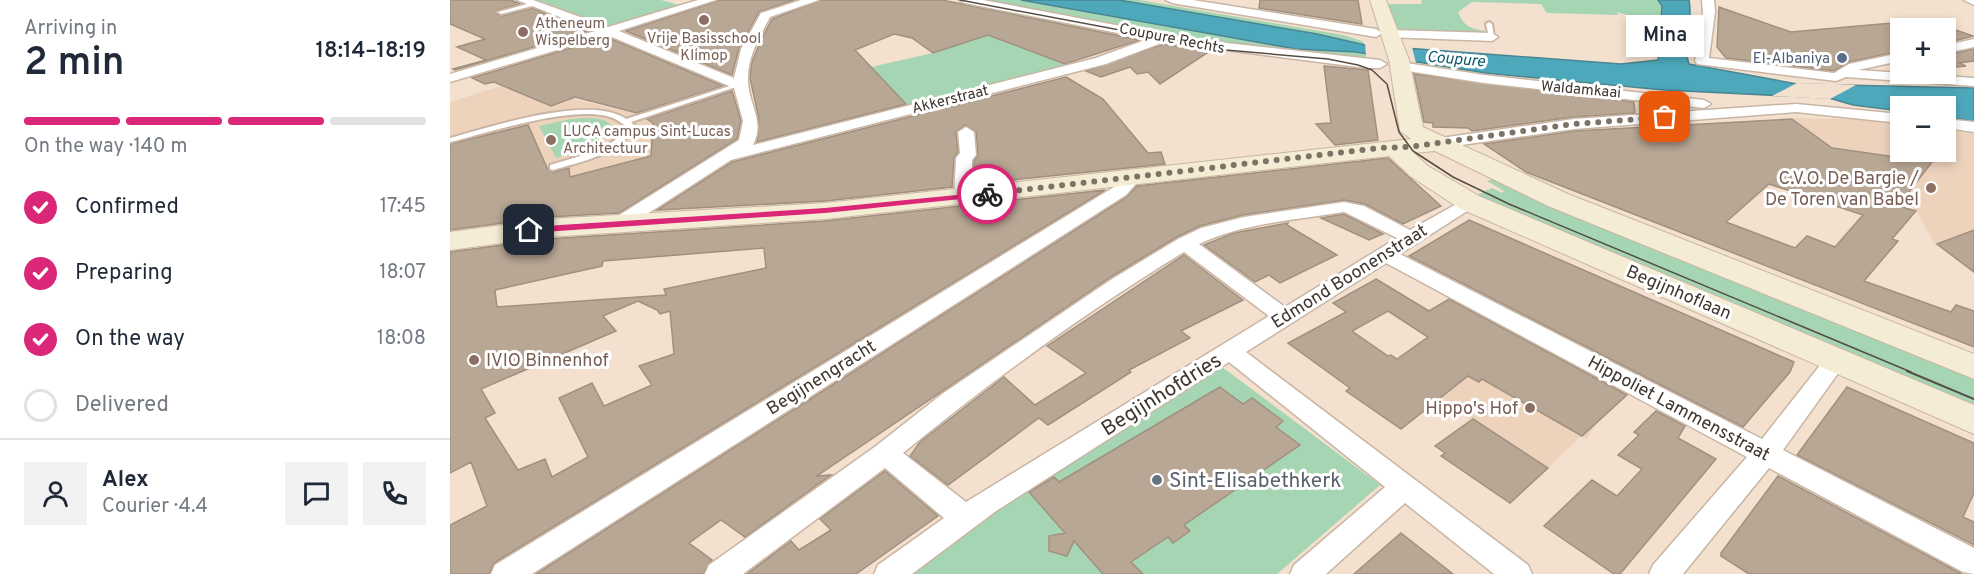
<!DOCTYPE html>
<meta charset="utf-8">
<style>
:root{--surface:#fff;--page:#f2f2f3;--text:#1f2937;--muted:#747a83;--line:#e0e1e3;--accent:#db2777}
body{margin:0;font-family:Overpass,sans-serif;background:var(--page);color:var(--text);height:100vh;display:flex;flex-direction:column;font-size:22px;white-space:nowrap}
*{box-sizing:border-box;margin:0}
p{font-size:20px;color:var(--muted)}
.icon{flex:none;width:33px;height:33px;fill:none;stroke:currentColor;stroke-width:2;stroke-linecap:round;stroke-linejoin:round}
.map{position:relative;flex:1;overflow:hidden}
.sheet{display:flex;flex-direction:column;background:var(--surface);width:450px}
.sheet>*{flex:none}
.buttons{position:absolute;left:1440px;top:18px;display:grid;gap:12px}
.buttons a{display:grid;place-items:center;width:66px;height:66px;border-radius:0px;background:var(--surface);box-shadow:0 3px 9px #0003;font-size:30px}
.pin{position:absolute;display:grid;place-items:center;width:51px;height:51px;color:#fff;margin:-26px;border-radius:12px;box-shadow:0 3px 9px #0006}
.courier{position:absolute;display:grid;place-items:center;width:60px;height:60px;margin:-30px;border:4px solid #db2777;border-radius:50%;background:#fff;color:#222;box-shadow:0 2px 8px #0007}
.bubble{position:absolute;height:42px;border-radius:0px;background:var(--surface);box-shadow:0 3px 9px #0003;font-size:20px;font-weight:600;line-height:42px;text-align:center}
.overview em{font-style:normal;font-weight:600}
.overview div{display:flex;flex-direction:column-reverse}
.overview{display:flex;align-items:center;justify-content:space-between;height:102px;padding:0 24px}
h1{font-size:39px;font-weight:600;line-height:45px}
.bar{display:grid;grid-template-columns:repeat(4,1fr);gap:9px 6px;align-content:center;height:72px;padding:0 24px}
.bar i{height:8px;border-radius:4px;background:var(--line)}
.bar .active{background:var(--accent)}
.bar p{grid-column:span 4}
.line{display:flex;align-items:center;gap:15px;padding:0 24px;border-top:2px solid var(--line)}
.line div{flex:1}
.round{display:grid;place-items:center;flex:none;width:63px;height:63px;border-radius:0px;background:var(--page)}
ol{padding:0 24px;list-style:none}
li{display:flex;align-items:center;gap:18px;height:66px}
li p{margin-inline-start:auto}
li .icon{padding:6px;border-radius:50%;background:var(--accent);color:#fff;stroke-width:4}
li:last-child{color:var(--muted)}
li i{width:33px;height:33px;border:3px solid var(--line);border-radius:50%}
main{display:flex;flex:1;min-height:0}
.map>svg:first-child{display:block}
.built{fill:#edd3bc}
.green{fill:#a5d5b3}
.water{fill:#4ea8bc;stroke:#498692;stroke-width:1.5}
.pier{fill:#f4e0ce}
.building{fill:#b9a795;stroke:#a1907f;stroke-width:1.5;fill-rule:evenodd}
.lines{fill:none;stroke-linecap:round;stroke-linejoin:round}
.lane-casing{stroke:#c8b5a4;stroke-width:4}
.street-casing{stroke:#c8b5a4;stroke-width:3}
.secondary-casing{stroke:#c8b5a4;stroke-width:2}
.lane{fill:#fff;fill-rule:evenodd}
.street{fill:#fff;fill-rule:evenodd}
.secondary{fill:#f5ecd5;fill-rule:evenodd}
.tram-far1{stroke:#574d45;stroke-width:1.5}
.tram{stroke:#574d45;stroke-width:2}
.route{fill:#db2777}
.done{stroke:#7e7267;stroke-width:6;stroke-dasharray:0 10.8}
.education-dot{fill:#8d6e63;stroke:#fff;stroke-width:2}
.service-dot{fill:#5c6f8a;stroke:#fff;stroke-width:2}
.worship-dot{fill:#6b7280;stroke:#fff;stroke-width:2}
.labels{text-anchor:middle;stroke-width:6;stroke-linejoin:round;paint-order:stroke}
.far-education-label{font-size:15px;fill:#785e54;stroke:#fff;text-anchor:start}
.far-street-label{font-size:15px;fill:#3e362f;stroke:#fff}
.far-service-label{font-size:15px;fill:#4e5e75;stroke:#fff;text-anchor:end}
.far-water-label{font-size:16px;font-style:italic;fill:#0c5a69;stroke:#fff}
.education-label{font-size:18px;fill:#785e54;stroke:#fff;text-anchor:end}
.street-label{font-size:18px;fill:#3e362f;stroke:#fff}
.near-street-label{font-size:21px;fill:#3e362f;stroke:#fff}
.near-worship-label{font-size:21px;fill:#5b616d;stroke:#fff;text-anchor:start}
</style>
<main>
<section class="sheet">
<div class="overview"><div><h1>2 min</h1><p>Arriving in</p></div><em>18:14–18:19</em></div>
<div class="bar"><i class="active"></i><i class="active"></i><i class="active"></i><i></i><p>On the way · 140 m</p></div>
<ol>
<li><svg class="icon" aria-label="check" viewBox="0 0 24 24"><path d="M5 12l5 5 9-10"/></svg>Confirmed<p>17:45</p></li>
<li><svg class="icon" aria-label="check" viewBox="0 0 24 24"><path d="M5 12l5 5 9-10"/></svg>Preparing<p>18:07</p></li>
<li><svg class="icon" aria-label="check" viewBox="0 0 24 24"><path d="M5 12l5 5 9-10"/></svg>On the way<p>18:08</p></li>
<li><i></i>Delivered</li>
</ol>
<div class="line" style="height:108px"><a class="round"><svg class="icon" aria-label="person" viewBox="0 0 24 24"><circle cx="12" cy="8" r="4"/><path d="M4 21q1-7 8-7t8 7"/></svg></a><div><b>Alex</b><p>Courier · 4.4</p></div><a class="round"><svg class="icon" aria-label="chat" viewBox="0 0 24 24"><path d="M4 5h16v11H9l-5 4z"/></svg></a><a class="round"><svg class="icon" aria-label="phone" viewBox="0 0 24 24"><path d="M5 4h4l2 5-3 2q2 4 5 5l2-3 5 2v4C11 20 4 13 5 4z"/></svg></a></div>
</section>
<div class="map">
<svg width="1524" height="574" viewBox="0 0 1524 574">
<rect width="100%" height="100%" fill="#f4e0ce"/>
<path class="built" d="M 54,85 L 128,96 L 124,99 L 180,112 L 264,85 L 279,96 L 200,121 L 203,124 L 201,156 L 103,181 L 64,222 L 46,224 L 0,191 L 0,102 Z
M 1342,118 L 1402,119 L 1450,125 L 1450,152 L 1496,152 L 1496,131 L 1524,134 L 1524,262 L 1514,265 L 1485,245 L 1466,210 Z
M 1004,367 L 1150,417 L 1137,439 L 1131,436 L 1098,468 L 989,400 Z"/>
<path class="green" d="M 87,0 L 211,0 L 233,6 L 160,27 Z
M 531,0 L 571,0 L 846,49 L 916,53 L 916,57 L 810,51 Z
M 669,0 L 689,0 L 893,35 L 912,41 L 915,45 L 867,34 Z
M 971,0 L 1208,0 L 1212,6 L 1210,39 L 1197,35 L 1198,30 L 1191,29 L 1180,16 L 1167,12 L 1168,15 L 1097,13 L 1091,4 L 1022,2 L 1008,12 C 1014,27 1020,28 1035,31 L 1036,36 L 951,33 L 942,19 L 938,4 L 972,4 Z
M 538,35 L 619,65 L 311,141 L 440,87 L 421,67 L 483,53 Z
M 121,119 C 137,118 155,115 165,129 C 158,131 158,136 151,140 C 138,150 121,153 106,158 L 89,126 Z
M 1049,177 L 1524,374 L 1524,413 L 1028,200 L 1027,195 L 1042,188 L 1052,193 L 1054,191 L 1037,181 Z
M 772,367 L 930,485 L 827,574 L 459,574 L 576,490 Z"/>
<path class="water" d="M 571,0 L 669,0 L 867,34 L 915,45 L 1171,64 L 1208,60 L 1212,6 L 1208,0 L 1239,0 C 1244,22 1231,43 1239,64 L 1347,84 L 1524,88 L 1524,121 L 1496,117 L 1496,106 L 1450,106 L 1450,111 L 1403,105 L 1379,98 L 1214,90 L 1035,73 L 906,52 L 846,49 Z"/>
<path class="pier" d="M 915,42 L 962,47 L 966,63 L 916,56 Z
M 1347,83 L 1384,84 L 1406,85 L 1380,99 L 1322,96 Z"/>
<path class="building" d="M 0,0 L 61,0 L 70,4 L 47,10 L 47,14 L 52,16 L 82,8 L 138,31 L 5,70 L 3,69 L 36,60 L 7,47 L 35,39 L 0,24 Z
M 270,0 L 344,0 L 309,12 L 289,48 L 282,75 L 176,31 Z
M 371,0 L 492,0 L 690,40 L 615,64 L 538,35 L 483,53 L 462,38 L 444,34 L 405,50 L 456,104 L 307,142 L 309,119 L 300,78 L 302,62 L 311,40 L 322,19 Z
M 810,0 L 908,0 L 912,24 L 809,8 Z
M 1269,7 L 1341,32 L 1476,20 L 1523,36 L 1496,43 L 1496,28 L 1450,28 L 1450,51 L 1399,62 L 1384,71 L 1276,58 L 1267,47 Z
M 157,37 L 273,86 L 187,113 L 125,97 L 101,106 L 44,82 L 35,84 L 22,78 Z
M 714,44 L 760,51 L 710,84 L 698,72 L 687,74 L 680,67 L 651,77 L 636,71 Z
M 1524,49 L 1524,61 L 1509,63 L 1516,66 L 1496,68 L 1496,55 Z
M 874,66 L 918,70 L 928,140 L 885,145 L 866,124 L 881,123 Z
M 964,74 L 1184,102 L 1185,113 L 1124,117 L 1022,131 L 1018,128 L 983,127 L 983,123 L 974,122 Z
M 616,77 L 653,99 L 698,153 L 711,152 L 715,164 L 524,184 L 524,161 L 528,155 L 526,132 L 515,125 L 506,132 L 508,152 L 504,158 L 502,187 L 375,201 L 207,210 L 282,162 Z
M 282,91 L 291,121 L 287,139 L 169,213 L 98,217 L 0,230 L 0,144 L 78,125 L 98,170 L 104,172 L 119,168 L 120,177 L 201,156 L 203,123 L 197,119 Z
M 1342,119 L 1382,148 L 1482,162 L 1448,206 L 1466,211 L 1442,239 L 1448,241 L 1414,281 L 1501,312 L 1506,305 L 1524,311 L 1524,347 L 1076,172 L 1034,144 L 1124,131 ZM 1319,184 L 1413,215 L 1385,247 L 1357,236 L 1345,248 L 1276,222 Z
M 938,158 L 991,206 L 953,224 L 915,204 L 894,200 L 793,215 L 750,226 L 727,237 L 661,277 L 367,476 L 381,475 L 295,537 L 271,520 L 239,543 L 262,560 L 253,574 L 86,574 L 677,197 L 687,186 Z
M 655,190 L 44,563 L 39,574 L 0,574 L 0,525 L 37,506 L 21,462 L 0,473 L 0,252 L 98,239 L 375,221 ZM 314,248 L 316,268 L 214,289 L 216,295 L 47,307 L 45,290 L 152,266 L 153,261 ZM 188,301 L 207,310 L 210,314 L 220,311 L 224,354 L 189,366 L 202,385 L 154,406 L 142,383 L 109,398 L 138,457 L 102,477 L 95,459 L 68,470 L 35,418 L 45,413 L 31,389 L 166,331 L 153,316 Z
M 894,214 L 933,234 L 919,240 L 871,218 Z
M 1019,220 L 1344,362 L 1340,372 L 1293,427 L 959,256 Z
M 838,223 L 837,225 L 887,255 L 830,283 L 819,275 L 805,282 L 754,245 L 784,233 Z
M 1524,230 L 1524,272 L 1487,244 Z
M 734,255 L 793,300 L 731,331 L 740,338 L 679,370 L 681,372 L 598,425 L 589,418 L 498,485 L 460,456 L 470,442 L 554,377 L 585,405 L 636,373 L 597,346 Z
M 926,279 L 979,311 L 999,299 L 1177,395 L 1132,436 L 1032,379 L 1029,382 L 1018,376 L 951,429 L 896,391 L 900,388 L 838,343 L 896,312 L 883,303 ZM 938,311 L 978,337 L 947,359 L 941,355 L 938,356 L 902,331 Z
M 770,387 L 793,404 L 802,398 L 833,421 L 826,427 L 850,445 L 734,525 L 740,531 L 723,543 L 718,537 L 681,562 L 693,574 L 653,574 L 624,541 L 617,556 L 599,551 L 599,536 L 615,533 L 579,492 L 604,477 L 609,482 Z
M 1397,387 L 1524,443 L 1524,493 L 1513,517 L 1524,522 L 1524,545 L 1347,455 Z
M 1206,411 L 1235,426 L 1228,438 L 1266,459 L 1170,574 L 1164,574 L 1094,526 L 1142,480 L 1167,496 L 1192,469 L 1168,455 L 1189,435 L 1184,432 Z
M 1023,419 L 1098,468 L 1060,503 L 991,456 L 995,453 L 985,446 Z
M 435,471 L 488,516 L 406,574 L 297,574 L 341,541 L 349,550 L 381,530 L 370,519 Z
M 1328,476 L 1512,574 L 1299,574 L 1271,556 L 1271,553 Z
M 951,533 L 1003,574 L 904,574 Z"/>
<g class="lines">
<defs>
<path id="lane" d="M 84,2 L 86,3 L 86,5 L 51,14 L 48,12 Z
M 1039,22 L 1042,24 L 1044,38 L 1039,37 L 1036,24 Z
M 286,84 L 292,85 L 181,122 L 185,126 C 172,154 130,162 103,170 L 100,169 L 100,165 C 122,158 166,149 177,127 C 173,124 169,121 165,119 C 131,102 37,133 0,142 L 0,138 C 41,127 139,94 176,119 Z"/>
<path id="street" d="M 67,0 L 83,0 L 158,27 L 248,0 L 266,0 L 169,31 L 284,78 L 291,49 L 311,13 L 351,0 L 369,0 L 320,17 C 310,36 298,56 298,78 C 297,103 316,120 303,145 L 646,58 L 698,39 L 515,3 L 509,0 L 533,0 L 740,39 L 930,60 L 937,64 L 930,68 L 916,68 L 714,42 L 656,64 L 281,160 L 177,227 L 170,229 L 161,223 L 163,219 L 289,140 L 293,121 L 284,88 L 157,35 L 0,82 L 0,74 L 145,31 Z
M 716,0 L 743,0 L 926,29 L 932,33 L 926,37 L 722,3 Z
M 1252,0 L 1264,0 L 1265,12 L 1259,58 L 1384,73 L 1399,64 L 1450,53 L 1450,61 L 1408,70 L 1524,78 L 1524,86 L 1396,77 L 1386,81 L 1247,64 L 1245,61 L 1253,12 Z
M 1514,0 L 1524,0 L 1524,5 Z
M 941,30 L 1042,33 L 1048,37 L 1042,41 L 937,37 L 937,31 Z
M 1524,39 L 1524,47 L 1496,53 L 1496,45 Z
M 950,62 L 1034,75 L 1254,100 L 1261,104 L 1254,108 L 1034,83 L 945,69 L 943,66 Z
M 1346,104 L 1450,114 L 1450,123 L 1346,112 L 1124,129 L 984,149 L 976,144 L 984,139 L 1124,119 Z
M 1496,119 L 1524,122 L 1524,132 L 1496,128 Z
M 516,127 L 524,132 L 526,155 L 522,160 L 522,197 L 513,202 L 504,197 L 506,158 L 510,153 L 508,132 Z
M 683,172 L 692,177 L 676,195 L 82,574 L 41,574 L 45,565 L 664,187 L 677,173 Z
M 1019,197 L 1025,198 L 1028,202 L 1025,206 L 950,254 L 1312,439 L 1378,355 L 1386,352 L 1394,355 L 1398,360 L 1394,365 L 1333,450 L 1524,548 L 1524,574 L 1513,572 L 1319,468 L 1233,574 L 1199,574 L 1203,565 L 1297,457 L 936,263 L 796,352 L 1078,565 L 1082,574 L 1044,574 L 955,503 L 876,574 L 840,574 L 844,565 L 935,487 L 779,362 L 546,511 L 462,574 L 424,574 L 428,565 L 494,518 L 435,468 L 293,574 L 255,574 L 259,565 L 426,446 L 492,394 L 662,279 L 728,239 L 751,228 L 794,217 L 894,202 L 914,206 L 960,230 ZM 894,212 L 947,238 L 835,307 L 749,244 C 793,223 846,220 894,212 ZM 734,252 L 819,316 L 516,502 L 453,453 C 542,380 636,312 734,252 Z"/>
<path id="secondary" d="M 920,0 L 936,0 L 959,60 L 973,127 L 1118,194 L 1524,354 L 1524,379 L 1098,206 L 985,151 L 964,153 L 978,166 L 1029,196 L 1524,405 L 1524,434 L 1009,208 L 960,176 L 939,156 L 375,219 L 98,237 L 0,250 L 0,232 L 98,219 L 375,203 L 961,139 L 950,131 L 939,60 Z"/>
</defs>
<use href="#lane" class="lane-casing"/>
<use href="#street" class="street-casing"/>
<use href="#secondary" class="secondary-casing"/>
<use href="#lane" class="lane"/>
<use href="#street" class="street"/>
<use href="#secondary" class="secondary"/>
<path class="tram-far1" d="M 510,0 L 776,50 L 878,59 L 908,65 L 922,70 L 937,84 L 949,132 L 963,151 L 1003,177 L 1059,204 L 1461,372"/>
<path class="tram" d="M 1457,371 L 1524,399"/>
</g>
<path class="route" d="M 537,192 L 540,196 L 375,213 L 79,233 L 74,230 L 79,227 L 375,208 Z"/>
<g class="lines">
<path class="done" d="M 537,194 L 930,148 L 959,147 L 1124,124 L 1215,117"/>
</g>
<g class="education-dot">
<circle cx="254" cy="20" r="6"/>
<circle cx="73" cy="32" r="6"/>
<circle cx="101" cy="140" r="6"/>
<circle cx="1481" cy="188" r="6"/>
<circle cx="24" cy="360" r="6"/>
<circle cx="1080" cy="408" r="6"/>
</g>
<circle class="service-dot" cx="1392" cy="58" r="6"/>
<circle class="worship-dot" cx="707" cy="480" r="6"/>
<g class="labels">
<g class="far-education-label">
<text x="85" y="28">Atheneum<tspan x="85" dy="17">Wispelberg</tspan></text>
<text x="254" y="43" text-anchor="middle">Vrije Basisschool<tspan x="254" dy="17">Klimop</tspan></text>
<text x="113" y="136">LUCA campus Sint-Lucas<tspan x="113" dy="17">Architectuur</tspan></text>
</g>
<g class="far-street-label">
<text transform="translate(722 38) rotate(11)" y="5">Coupure Rechts</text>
<text transform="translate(1131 89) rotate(5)" y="5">Waldamkaai</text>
<text transform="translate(500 99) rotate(-14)" y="5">Akkerstraat</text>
</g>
<g class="far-service-label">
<text x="1380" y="63">El-Albaniya</text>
</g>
<g class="far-water-label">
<text transform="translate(1006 58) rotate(5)" y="6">Coupure</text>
</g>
<g class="education-label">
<text x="1469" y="184">C.V.O. De Bargie /<tspan x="1469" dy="21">De Toren van Babel</tspan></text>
<text x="36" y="366" text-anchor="start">IVIO Binnenhof</text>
<text x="1068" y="414">Hippo's Hof</text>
</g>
<g class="street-label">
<text transform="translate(899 276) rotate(-32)" y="6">Edmond Boonenstraat</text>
<text transform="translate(1229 292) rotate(23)" y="6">Begijnhoflaan</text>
<text transform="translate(371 377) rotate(-32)" y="6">Begijnengracht</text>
<text transform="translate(1229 408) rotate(28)" y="6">Hippoliet Lammensstraat</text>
</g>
<g class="near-street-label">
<text transform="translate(711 394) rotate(-32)" y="7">Begijnhofdries</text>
</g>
<g class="near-worship-label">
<text x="719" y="487">Sint-Elisabethkerk</text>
</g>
</g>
</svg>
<div class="buttons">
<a>+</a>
<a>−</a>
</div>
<div class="pin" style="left:1215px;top:117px;background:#ea580c"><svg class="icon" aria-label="bag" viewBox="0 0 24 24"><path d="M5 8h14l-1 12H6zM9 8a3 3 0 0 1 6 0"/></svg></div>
<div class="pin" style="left:79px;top:230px;background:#1f2937"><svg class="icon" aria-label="home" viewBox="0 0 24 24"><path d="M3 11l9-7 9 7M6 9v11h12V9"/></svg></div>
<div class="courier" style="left:537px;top:194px"><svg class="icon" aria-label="bike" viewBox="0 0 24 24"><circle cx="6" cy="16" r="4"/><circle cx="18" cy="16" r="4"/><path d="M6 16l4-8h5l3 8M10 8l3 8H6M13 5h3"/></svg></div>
<div class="bubble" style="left:1176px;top:15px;width:78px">Mina</div>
</div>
</main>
